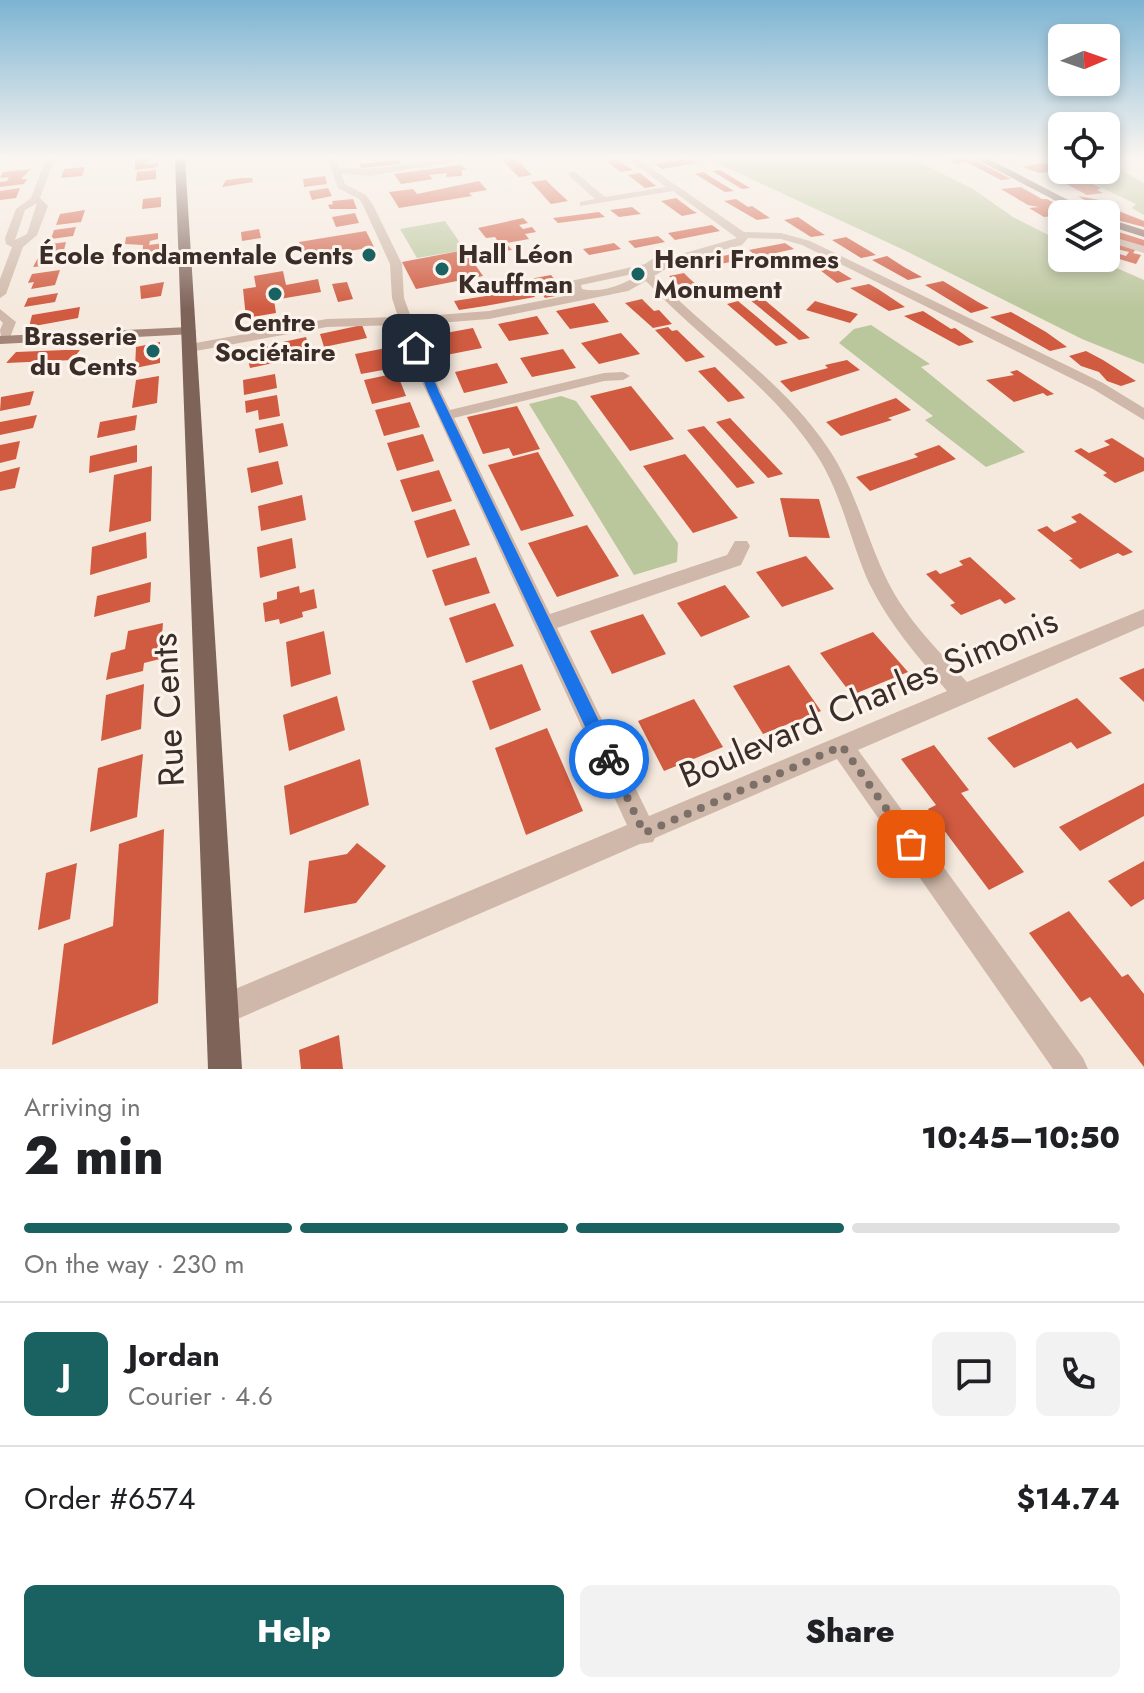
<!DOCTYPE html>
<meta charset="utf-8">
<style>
:root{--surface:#fff;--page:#f2f2f2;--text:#202124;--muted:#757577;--line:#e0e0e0;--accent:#1a6161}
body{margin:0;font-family:Jost,sans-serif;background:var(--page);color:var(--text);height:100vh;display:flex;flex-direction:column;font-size:30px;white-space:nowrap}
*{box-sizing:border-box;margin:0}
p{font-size:26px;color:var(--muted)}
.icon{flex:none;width:44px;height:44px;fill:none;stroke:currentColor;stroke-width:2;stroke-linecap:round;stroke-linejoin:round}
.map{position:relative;height:1069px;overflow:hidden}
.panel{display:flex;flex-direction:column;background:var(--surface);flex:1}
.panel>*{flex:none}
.needle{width:52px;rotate:88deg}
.tools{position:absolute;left:1048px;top:24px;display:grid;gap:16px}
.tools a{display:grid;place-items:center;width:72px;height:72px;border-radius:12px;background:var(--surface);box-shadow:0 4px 12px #0003;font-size:40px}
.pin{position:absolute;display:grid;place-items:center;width:68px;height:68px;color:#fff;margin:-34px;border-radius:16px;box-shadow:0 4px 12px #0006}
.courier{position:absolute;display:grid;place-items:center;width:80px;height:80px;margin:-40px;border:6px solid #1a73e8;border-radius:50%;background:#fff;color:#222;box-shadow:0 2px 10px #0007}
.overview em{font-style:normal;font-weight:800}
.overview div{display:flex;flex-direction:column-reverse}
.overview{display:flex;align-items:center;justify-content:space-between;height:136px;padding:0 24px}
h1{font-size:52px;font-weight:800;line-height:60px}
.bar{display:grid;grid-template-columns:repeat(4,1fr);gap:12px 8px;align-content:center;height:96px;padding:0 24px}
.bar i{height:10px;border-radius:6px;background:var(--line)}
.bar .current{background:var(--accent)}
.bar p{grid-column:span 4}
.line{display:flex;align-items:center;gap:20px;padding:0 24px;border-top:2px solid var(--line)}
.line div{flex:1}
.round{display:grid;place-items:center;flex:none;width:84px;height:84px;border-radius:12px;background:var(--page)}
.primary-button{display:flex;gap:16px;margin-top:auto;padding:16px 24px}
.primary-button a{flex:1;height:92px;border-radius:12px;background:var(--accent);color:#fff;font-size:32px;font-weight:800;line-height:92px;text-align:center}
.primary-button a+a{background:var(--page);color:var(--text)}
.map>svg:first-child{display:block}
.green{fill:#bac69c}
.building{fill:#d05b41}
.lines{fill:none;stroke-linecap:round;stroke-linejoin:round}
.minor{fill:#cfb8a9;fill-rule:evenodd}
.secondary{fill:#a38679;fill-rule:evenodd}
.primary{fill:#7e6359;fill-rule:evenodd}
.route{fill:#1a73e8}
.done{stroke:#7c6f68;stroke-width:8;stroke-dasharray:0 14.4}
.poi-dot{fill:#1a6161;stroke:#fcf3ec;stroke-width:3}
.labels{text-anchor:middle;stroke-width:6;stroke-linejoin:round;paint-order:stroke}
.far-poi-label{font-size:26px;font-weight:bold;fill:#3b2e29;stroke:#fcf3ec;text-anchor:start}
.near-street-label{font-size:36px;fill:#3b2e29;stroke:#fcf3ec}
</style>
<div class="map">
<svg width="1144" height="1069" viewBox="0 0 1144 1069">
<rect width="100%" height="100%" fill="#f5e9de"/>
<path class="green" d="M 708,159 L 913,159 L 973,189 L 1013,217 L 1062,242 L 1062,258 L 1094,258 L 1144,280 L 1144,364 L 1082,339 L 904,250 Z
M 1106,161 L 1144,183 L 1144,215 L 1132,208 L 1136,204 L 1068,172 L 1106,170 Z
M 445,221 L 465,250 L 417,258 L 400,229 Z
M 871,325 L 930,364 L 921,367 L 1025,452 L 986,467 L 925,420 L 933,416 L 839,343 L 854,329 Z
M 561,396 L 576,401 L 678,543 L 677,562 L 634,575 L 529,404 Z"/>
<path class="building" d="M 135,159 L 151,159 L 145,164 L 158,163 L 158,167 L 135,170 Z
M 501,159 L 516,159 L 532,175 L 519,177 Z
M 618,159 L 625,165 L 633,170 L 621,172 L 606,161 Z
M 684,159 L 701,162 L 662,169 L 655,164 Z
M 948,159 L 973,159 L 1011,179 L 1001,180 L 966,162 L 957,164 Z
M 399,160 L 400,164 L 361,168 L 360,164 Z
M 1051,162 L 1062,164 L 1062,171 L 1040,173 L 1022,167 Z
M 460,165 L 467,169 L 462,170 L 462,176 L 446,177 L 447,173 L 429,175 L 433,179 L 401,184 L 394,174 Z
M 85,167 L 82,176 L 61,178 L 64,169 Z
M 31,169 L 21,179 L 27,179 L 24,184 L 0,187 L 0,182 L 7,181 L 9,177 L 0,178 L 3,172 Z
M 156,170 L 156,179 L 136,181 L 137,172 Z
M 720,170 L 750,188 L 742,189 L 712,171 Z
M 703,172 L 734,191 L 725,192 L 695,174 Z
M 640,173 L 645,177 L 656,186 L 645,188 L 628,175 Z
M 325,176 L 327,184 L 304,187 L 303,179 Z
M 1066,176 L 1077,182 L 1087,181 L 1101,188 L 1097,190 L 1103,193 L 1087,195 L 1055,178 Z
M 241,178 L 252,178 L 253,182 L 222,187 L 226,180 Z
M 546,180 L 555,189 L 568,201 L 551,204 L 531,182 Z
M 479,181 L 487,190 L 469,193 L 472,196 L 399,208 L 389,192 L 413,189 L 417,194 Z
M 1021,187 L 1042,199 L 1047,199 L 1074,214 L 1044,217 L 1029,208 L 1039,207 L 1028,205 L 1001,189 Z
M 20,188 L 16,198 L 0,200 L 0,191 Z
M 328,188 L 332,196 L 312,200 L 309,191 Z
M 1078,196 L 1105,201 L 1121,212 L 1144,221 L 1144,227 L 1117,220 Z
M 161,197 L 161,207 L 142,209 L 143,199 Z
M 676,198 L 692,210 L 697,213 L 682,216 L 661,201 Z
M 353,199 L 357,209 L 330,209 L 328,205 L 333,204 L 332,201 Z
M 736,199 L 748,207 L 752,206 L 770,218 L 757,220 L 724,201 Z
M 632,207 L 641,214 L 619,217 L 610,210 Z
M 85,210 L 81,222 L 56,225 L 60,214 Z
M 599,212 L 605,217 L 558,223 L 553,218 Z
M 355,213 L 359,223 L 336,227 L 332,217 Z
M 798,217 L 817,230 L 825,235 L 811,237 L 784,220 Z
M 523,218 L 528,223 L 519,225 L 523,229 L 532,227 L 536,232 L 525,234 L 529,239 L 506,243 L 512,250 L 504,251 L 495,237 L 486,238 L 478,228 Z
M 712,225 L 720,231 L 675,240 L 668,233 Z
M 76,227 L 73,236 L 51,239 L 54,230 Z
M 1106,228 L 1144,240 L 1144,248 L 1106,236 Z
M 259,229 L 261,238 L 242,241 L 241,232 Z
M 366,231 L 374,247 L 305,258 L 299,242 Z
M 158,233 L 158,239 L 150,241 L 149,245 L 164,243 L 163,257 L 142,260 L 143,245 L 125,244 L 126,237 Z
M 658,236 L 665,242 L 635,248 L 628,241 Z
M 846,237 L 868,250 L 876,255 L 861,258 L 832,240 Z
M 66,242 L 64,250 L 40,254 L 43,245 Z
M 614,243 L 621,249 L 589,255 L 583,249 Z
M 785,243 L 794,249 L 757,257 L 749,250 Z
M 1117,244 L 1136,249 L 1133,253 L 1141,255 L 1136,264 L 1106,255 L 1106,250 L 1126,256 L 1129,252 L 1113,248 Z
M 465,250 L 483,276 L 416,289 L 402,262 Z
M 738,253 L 746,259 L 715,265 L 707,259 Z
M 59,256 L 59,264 L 33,267 L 38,258 Z
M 887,256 L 904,267 L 922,277 L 908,280 L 872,260 Z
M 821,259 L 829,265 L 852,279 L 837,283 L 808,261 Z
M 60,270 L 55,285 L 31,289 L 34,282 L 28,283 L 32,274 Z
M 283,271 L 286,285 L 318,279 L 321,292 L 274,300 L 276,313 L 246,318 L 243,289 L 256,287 L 254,276 Z
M 684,273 L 690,279 L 708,295 L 693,298 L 669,276 Z
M 551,275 L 566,294 L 545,298 L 530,279 Z
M 943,281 L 978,302 L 989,308 L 971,313 L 925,285 Z
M 164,282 L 161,296 L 141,299 L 140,286 Z
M 347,282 L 353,299 L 338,302 L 332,284 Z
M 869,284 L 878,289 L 905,307 L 889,311 L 850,288 Z
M 530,289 L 535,297 L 485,306 L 459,310 L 454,301 Z
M 58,293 L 55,302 L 24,307 L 28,298 Z
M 760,296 L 810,338 L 799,340 L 749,299 Z
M 642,299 L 654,311 L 659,310 L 672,324 L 653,328 L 625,303 Z
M 738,301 L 788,343 L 776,346 L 727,304 Z
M 815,301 L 858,314 L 850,323 L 806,310 Z
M 594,303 L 609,322 L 570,329 L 556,311 Z
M 80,307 L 78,318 L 29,327 L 32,315 Z
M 923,311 L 951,329 L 955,328 L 974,342 L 959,346 L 904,316 Z
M 1011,312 L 1046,332 L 1067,347 L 1050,351 L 990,317 Z
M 537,316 L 549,334 L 509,341 L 498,324 Z
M 362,325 L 367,338 L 324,347 L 320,334 Z
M 668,327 L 672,331 L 677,330 L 705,357 L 686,362 L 655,330 Z
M 473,328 L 482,348 L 436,357 L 429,336 Z
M 621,333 L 640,354 L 599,364 L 581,343 Z
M 306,337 L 310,352 L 286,356 L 283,342 Z
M 160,342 L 160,363 L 135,368 L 136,347 Z
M 269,346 L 273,363 L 250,368 L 248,360 L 233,363 L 231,353 Z
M 386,348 L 394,368 L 361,374 L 355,354 Z
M 563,349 L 576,368 L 532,377 L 520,358 Z
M 65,350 L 80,350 L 72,360 L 6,363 L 16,352 Z
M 1086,351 L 1103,360 L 1136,381 L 1121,386 L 1107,381 L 1099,372 L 1081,366 L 1069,356 Z
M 847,360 L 860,370 L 791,392 L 780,381 L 828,368 L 825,365 Z
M 497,363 L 508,383 L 464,393 L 455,372 Z
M 715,367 L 738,390 L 745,398 L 728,402 L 698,371 Z
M 1017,370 L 1054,394 L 1047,396 L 1043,393 L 1014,402 L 986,380 L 1014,375 L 1010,372 Z
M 397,373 L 406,396 L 372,404 L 364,380 Z
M 275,374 L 277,388 L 244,395 L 243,380 Z
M 159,376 L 157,403 L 132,408 L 136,380 Z
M 631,386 L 674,439 L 630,451 L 590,396 Z
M 34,391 L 30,405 L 0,411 L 1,397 Z
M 277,395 L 280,416 L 259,420 L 258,410 L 246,413 L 245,401 Z
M 896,398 L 911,410 L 888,418 L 892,420 L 841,436 L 826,422 Z
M 410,402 L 420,427 L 384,436 L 375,410 Z
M 517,406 L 540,449 L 513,456 L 509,448 L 483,454 L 467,417 Z
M 37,415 L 33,428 L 0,435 L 0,422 Z
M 137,415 L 135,430 L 97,438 L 100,422 Z
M 730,418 L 783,474 L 768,478 L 716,422 Z
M 283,423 L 288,446 L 259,453 L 255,429 Z
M 704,426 L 755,483 L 737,488 L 687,430 Z
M 423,434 L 434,461 L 397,471 L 387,443 Z
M 1112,438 L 1144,458 L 1144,471 L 1115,483 L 1103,475 L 1107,473 L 1074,451 L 1081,448 L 1089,453 L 1110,445 L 1104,441 Z
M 20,441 L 16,459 L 0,463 L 0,445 Z
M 137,445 L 137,462 L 89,473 L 90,456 Z
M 939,445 L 956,459 L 870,491 L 856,477 L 918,457 L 914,454 Z
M 538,452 L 574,516 L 521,531 L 488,465 Z
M 685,454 L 738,518 L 693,533 L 643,466 Z
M 278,461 L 283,484 L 251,493 L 247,468 Z
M 152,466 L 151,521 L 109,532 L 114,475 Z
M 20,467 L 15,488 L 0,491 L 0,472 Z
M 439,470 L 452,501 L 412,512 L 400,480 Z
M 302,495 L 306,520 L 261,531 L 258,506 Z
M 780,498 L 819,499 L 830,538 L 789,537 Z
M 455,509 L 470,545 L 427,558 L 414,521 Z
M 1080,513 L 1133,552 L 1123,556 L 1118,553 L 1080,569 L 1069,560 L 1073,559 L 1037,530 L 1047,526 L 1054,532 L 1077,522 L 1071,517 Z
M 587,525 L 619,576 L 557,597 L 528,543 Z
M 146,532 L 147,558 L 90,575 L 92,547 Z
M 292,538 L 296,568 L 260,578 L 257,547 Z
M 806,556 L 834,589 L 782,607 L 756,572 Z
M 476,557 L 490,593 L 445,606 L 432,570 Z
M 970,557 L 1016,599 L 1005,604 L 1000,599 L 961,615 L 950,605 L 955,603 L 926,574 L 936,570 L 940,574 L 963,565 L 959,561 Z
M 151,582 L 150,602 L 94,617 L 97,596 Z
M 725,585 L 750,617 L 701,637 L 677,603 Z
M 299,586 L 300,593 L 314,589 L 317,608 L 302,612 L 303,617 L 280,624 L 279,619 L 265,622 L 263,603 L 277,599 L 277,592 Z
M 495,603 L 514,646 L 466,663 L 449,618 Z
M 643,614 L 666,654 L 612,674 L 590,631 Z
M 163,623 L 160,659 L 144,663 L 143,671 L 106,680 L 111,653 L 125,649 L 128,631 Z
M 324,631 L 331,674 L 291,687 L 286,642 Z
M 873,632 L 908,672 L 852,695 L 820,653 Z
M 522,664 L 541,710 L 490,730 L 472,681 Z
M 789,665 L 821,711 L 763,734 L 733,686 Z
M 1144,668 L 1144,702 L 1119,678 Z
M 144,684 L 141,729 L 101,741 L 106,695 Z
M 337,696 L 345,730 L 289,751 L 283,715 Z
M 1077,698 L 1112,733 L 1077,749 L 1071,742 L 1014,768 L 987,738 Z
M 694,699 L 723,747 L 664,771 L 638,721 Z
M 547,728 L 583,811 L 526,835 L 495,748 Z
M 934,745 L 969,790 L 961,793 L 1024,872 L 989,890 L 928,809 L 936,805 L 901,759 Z
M 143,754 L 137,817 L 90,832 L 98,768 Z
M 360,759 L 369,805 L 290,835 L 284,786 Z
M 1144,783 L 1144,816 L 1080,851 L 1059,827 Z
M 164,829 L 158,1003 L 52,1045 L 64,944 L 113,926 L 119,844 Z
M 357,843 L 386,866 L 356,903 L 304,913 L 309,861 L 347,854 Z
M 1144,861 L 1144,899 L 1131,907 L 1108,881 Z
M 77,863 L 70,919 L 38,930 L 46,873 Z
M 1069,911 L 1122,977 L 1128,974 L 1144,994 L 1144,1067 L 1090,997 L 1081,1002 L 1029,933 Z
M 339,1035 L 343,1069 L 301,1069 L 299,1050 Z"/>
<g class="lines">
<path class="minor" d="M 0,159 L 5,159 L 0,163 Z
M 46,159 L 54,159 L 40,198 L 48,206 L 37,235 L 23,247 L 6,294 L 0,298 L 0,279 L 12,247 L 6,244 L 5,238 L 16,209 L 31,198 ZM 37,203 L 27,234 L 15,240 L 25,210 Z
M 328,159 L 336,159 L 339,168 C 384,172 426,159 470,159 L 369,176 L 341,173 L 345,184 L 366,195 L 373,205 L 402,264 L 404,298 L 411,317 L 489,311 L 575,294 L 571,291 L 571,281 L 645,264 L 655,257 L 661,260 L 657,265 L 671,257 L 737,238 L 673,191 L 580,206 L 580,202 L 595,199 L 569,176 L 569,172 L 575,172 L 605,197 L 666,187 L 628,159 L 638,159 L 744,232 L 781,233 L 810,241 L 1103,383 L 1144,408 L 1144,420 L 1093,389 L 802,245 L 781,239 L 748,238 L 742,245 L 679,261 L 654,276 C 710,335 783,380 828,448 C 856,489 866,538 888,582 C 907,620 939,651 967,682 L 1144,609 L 1144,626 L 858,750 L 1083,1058 L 1088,1069 L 1053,1069 L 837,759 L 655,838 L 653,842 L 640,844 L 233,1021 L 222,1025 L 211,1021 L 207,1010 L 211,999 L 627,825 L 415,367 L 401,325 L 327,327 L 190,352 L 183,348 L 190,344 L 327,319 L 398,317 L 392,298 L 390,264 L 363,205 L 359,199 L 338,188 ZM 647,271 C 627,282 606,294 582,289 L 581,285 ZM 646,281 C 701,340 772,386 816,454 C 842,493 850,541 869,583 C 889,624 918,657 947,691 L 649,816 L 557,628 L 741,565 L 750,546 L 747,541 L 735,541 L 727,555 L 550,614 L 454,418 L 604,381 L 623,380 L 630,376 L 623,372 L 604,373 L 450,410 L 429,367 L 414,325 L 489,319 L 628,291 Z
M 1005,159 L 1014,159 L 1014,160 L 1010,163 Z
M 1106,235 L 1144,246 L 1144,253 L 1106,241 Z
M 0,309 L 16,322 L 9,340 L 2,344 L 0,330 L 3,323 L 0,320 Z"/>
<path class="secondary" d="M 189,327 L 196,331 L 194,334 L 0,344 L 0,336 Z"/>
<path class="primary" d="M 175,159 L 185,159 L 242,1069 L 208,1069 Z
M 976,159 L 989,159 L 1095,214 L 1081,214 Z
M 1106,218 L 1144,230 L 1144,237 L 1106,225 Z"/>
</g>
<linearGradient id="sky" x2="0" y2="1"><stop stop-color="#7cb4d3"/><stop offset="0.51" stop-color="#faf5f0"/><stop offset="1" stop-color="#faf5f0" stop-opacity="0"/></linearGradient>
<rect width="1144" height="309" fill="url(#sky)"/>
<path class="route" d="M 416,345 L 421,348 L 439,392 L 615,754 L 618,759 L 615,765 L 603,765 L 428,392 L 411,348 Z"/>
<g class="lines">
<path class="done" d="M 609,759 L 644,833 L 842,746 L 911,844"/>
</g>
<g class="poi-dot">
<circle cx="369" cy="255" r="8"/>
<circle cx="442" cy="269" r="8"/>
<circle cx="638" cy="274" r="8"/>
<circle cx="275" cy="294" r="8"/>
<circle cx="153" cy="351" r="8"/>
</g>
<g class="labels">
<g class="far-poi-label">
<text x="458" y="263">Hall Léon<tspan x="458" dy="30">Kauffman</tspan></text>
<text x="353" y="264" text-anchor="end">École fondamentale Cents</text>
<text x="654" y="268">Henri Frommes<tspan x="654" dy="30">Monument</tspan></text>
<text x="275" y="331" text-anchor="middle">Centre<tspan x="275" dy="30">Sociétaire</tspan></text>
<text x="137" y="345" text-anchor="end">Brasserie<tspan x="137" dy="30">du Cents</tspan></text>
</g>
<g class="near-street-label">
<text transform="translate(868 697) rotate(-23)" y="13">Boulevard Charles Simonis</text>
<text transform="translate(167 710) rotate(-93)" y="13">Rue Cents</text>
</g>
</g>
</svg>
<div class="tools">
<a><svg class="needle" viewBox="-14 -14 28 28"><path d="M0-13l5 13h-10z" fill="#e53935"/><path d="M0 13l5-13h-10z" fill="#757577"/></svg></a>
<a><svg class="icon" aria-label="locate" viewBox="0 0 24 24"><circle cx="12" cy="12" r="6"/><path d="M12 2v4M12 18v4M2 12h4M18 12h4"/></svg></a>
<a><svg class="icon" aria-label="layers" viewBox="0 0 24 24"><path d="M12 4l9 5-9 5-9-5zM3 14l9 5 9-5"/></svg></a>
</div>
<div class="pin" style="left:911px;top:844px;background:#ea580c"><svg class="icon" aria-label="bag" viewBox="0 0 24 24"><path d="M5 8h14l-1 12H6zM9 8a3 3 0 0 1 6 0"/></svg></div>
<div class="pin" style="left:416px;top:348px;background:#1f2937"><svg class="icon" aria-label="home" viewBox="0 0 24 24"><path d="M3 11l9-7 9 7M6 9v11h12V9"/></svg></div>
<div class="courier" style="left:609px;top:759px"><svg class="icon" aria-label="bike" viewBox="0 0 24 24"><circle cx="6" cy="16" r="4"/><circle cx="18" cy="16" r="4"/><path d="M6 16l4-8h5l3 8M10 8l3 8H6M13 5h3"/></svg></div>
</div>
<section class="panel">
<div class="overview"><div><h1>2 min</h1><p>Arriving in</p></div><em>10:45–10:50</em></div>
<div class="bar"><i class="current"></i><i class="current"></i><i class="current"></i><i></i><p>On the way · 230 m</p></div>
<div class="line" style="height:144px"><b class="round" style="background:var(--accent);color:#fff">J</b><div><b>Jordan</b><p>Courier · 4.6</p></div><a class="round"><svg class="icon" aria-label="chat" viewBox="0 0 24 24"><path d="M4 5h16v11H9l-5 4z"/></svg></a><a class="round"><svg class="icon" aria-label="phone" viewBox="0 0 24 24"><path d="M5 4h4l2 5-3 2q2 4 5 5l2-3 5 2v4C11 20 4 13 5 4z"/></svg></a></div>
<div class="line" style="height:104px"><div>Order #6574</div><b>$14.74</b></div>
<div class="primary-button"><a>Help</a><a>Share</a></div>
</section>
